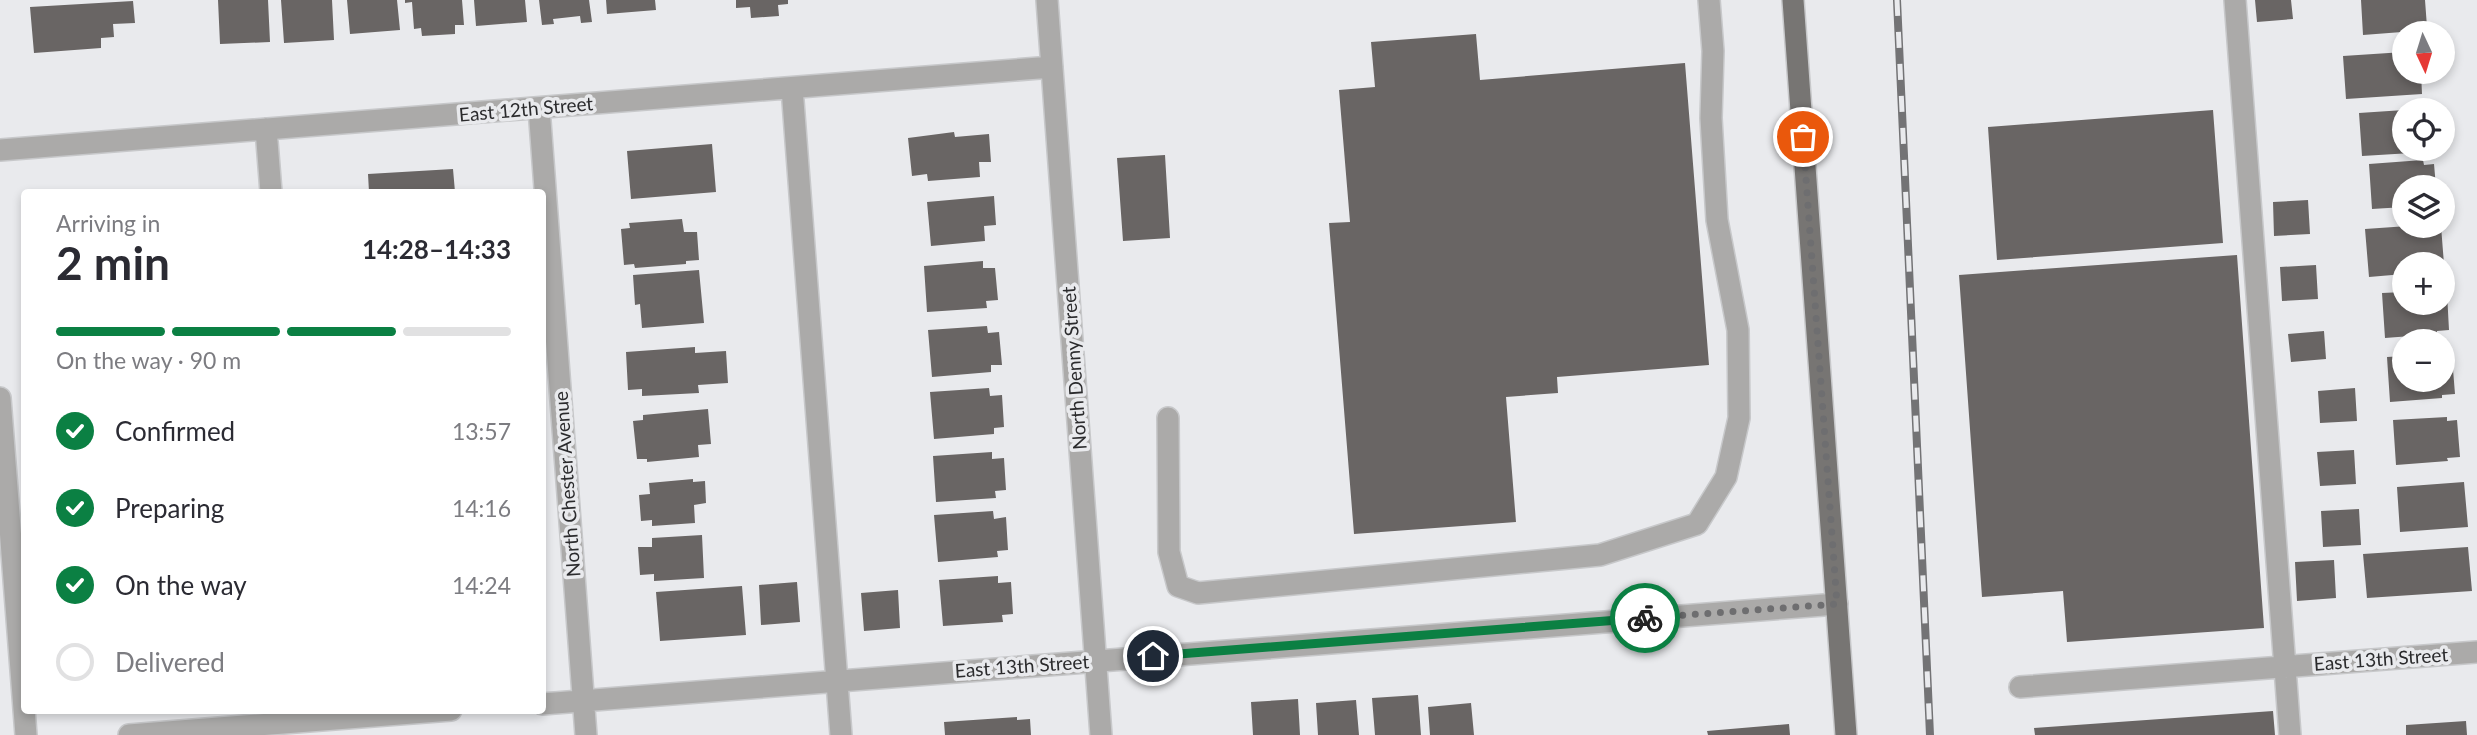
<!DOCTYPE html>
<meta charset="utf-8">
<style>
:root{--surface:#fff;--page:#f2f2f3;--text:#2b2b33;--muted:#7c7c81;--line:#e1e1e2;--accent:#0b8043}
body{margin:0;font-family:Lato,sans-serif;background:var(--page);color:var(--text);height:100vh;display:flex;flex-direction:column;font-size:26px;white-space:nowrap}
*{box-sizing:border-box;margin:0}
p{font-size:23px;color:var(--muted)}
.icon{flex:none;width:38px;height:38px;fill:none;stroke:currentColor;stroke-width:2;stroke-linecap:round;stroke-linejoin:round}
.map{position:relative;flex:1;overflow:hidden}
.drawer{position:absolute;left:21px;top:189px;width:525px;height:525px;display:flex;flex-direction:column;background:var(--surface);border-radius:7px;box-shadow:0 4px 10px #0003}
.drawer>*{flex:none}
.needle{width:46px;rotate:176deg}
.controls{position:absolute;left:2392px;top:21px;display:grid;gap:14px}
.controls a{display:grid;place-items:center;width:63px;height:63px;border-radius:50%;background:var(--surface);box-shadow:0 4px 10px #0003;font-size:35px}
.pin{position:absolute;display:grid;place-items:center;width:60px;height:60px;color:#fff;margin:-30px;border:4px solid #fff;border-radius:50%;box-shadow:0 2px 7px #0007}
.courier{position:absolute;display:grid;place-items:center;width:70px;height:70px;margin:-35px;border:5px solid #0b8043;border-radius:50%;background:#fff;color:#222;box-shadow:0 2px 9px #0007}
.summary em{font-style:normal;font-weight:700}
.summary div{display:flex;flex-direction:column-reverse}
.summary{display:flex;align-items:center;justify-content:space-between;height:119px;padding:0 35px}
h1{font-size:46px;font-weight:700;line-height:52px}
.bar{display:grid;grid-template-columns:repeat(4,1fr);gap:10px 7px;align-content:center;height:84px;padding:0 35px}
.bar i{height:9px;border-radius:5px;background:var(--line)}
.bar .active{background:var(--accent)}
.bar p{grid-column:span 4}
ol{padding:0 35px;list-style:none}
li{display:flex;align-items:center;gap:21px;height:77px}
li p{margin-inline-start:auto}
li .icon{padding:7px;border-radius:50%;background:var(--accent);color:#fff;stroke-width:4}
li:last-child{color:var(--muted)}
li i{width:38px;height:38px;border:4px solid var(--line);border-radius:50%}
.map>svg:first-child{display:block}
.building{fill:#696564}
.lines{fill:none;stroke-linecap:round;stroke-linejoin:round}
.minor-casing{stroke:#c7c8ca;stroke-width:24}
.major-casing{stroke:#c7c8ca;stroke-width:24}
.minor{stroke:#abaaa9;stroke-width:21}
.major{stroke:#777573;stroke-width:21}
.rail-casing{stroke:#737375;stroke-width:8}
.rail{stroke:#e9eaed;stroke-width:5;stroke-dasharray:16;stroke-linecap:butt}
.done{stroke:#6e6e70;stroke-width:7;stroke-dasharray:0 12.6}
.route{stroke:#0b8043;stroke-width:9}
.labels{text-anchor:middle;stroke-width:7;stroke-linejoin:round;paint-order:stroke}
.street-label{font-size:19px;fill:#2b2b2d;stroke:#e9eaed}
</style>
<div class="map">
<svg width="2477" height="735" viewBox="0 0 2477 735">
<rect width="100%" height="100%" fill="#e9eaed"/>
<path class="building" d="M 218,0 L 268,0 L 270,42 L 220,44 Z
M 281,0 L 332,0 L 334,40 L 284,43 Z
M 347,0 L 397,0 L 400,30 L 350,34 Z
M 405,0 L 462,0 L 464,25 L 455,25 L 455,34 L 422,36 L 421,28 L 414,29 L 412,2 L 405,3 Z
M 474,0 L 525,0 L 527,22 L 476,26 Z
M 539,0 L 589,0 L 592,22 L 581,23 L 580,16 L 553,19 L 554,24 L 542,25 Z
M 606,0 L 655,0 L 656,10 L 607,14 Z
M 736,0 L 788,0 L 788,4 L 778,5 L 779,16 L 751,18 L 750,7 L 736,8 Z
M 2255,0 L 2291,0 L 2293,19 L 2257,22 Z
M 2361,0 L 2425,0 L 2427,27 L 2414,28 L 2415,31 L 2363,35 Z
M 133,1 L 135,23 L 113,24 L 114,37 L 101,38 L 101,48 L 34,53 L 30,7 Z
M 1476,34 L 1480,80 L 1685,63 L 1709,365 L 1557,377 L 1558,393 L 1506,397 L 1516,522 L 1354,534 L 1329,223 L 1350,222 L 1339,90 L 1375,87 L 1371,42 Z
M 2404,52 L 2404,72 L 2421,72 L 2422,94 L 2346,99 L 2343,56 Z
M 2213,110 L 2223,243 L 1997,260 L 1988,127 Z
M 2404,110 L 2404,149 L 2427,149 L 2428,152 L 2362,156 L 2359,113 Z
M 954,132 L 955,137 L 989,134 L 991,162 L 979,162 L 980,177 L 928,181 L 927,174 L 912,176 L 908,138 Z
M 712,144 L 716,192 L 631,199 L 627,151 Z
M 1165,155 L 1170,238 L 1123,241 L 1117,158 Z
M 2423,160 L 2424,165 L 2434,164 L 2436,187 L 2404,187 L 2404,207 L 2372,209 L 2369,164 Z
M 453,169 L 455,192 L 369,192 L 368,174 Z
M 994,196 L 996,225 L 984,226 L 985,241 L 931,246 L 927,202 Z
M 2308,200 L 2310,234 L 2274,236 L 2273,202 Z
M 682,219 L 684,232 L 697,232 L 699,260 L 686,261 L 686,264 L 635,268 L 634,264 L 624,265 L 621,229 L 630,228 L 629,223 Z
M 2408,226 L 2441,226 L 2444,264 L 2404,264 L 2404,274 L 2369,277 L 2365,229 Z
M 2237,255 L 2264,628 L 2067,642 L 2063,591 L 1982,597 L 1959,275 Z
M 983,261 L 983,268 L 995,268 L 998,300 L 986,301 L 987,308 L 927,312 L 924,266 Z
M 2316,265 L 2318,299 L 2282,301 L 2280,267 Z
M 699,270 L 704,323 L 642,328 L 640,304 L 635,305 L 633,275 Z
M 2404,292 L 2404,303 L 2443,303 L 2443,293 L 2447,293 L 2449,330 L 2437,331 L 2437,334 L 2385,338 L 2382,293 Z
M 987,326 L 988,333 L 999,332 L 1002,365 L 991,365 L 991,372 L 932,377 L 928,330 Z
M 2324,331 L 2326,359 L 2291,362 L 2288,334 Z
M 695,347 L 695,353 L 726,351 L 728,383 L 698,385 L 699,393 L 642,396 L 642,389 L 628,390 L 626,352 Z
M 2404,356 L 2404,380 L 2443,380 L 2443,358 L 2452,357 L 2455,394 L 2442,395 L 2442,398 L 2390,402 L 2387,357 Z
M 989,388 L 990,396 L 1002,395 L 1004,427 L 994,428 L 994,434 L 934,439 L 930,392 Z
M 2355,388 L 2357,421 L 2320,423 L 2318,391 Z
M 708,409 L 711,444 L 698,445 L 699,457 L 647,462 L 647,459 L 637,459 L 633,421 L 643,420 L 643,415 Z
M 2447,417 L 2447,421 L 2457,420 L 2460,457 L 2447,458 L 2448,461 L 2396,465 L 2393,420 Z
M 2354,450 L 2356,484 L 2320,486 L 2317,452 Z
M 992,452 L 992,459 L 1004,458 L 1006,490 L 995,491 L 996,498 L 936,502 L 933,456 Z
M 693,479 L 693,482 L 705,481 L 706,503 L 694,505 L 695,523 L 652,526 L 652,520 L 641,521 L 639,495 L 650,494 L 649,483 Z
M 2464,482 L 2468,527 L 2400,532 L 2397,487 Z
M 2359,509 L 2361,545 L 2323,547 L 2321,511 Z
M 993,511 L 994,519 L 1006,517 L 1008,550 L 997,551 L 998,557 L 938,562 L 934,515 Z
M 702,535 L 704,578 L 654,581 L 654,574 L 640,575 L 638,547 L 652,547 L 652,538 Z
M 2468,547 L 2472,591 L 2367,598 L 2363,554 Z
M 2334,560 L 2336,598 L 2297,601 L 2295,562 Z
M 998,576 L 998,583 L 1011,582 L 1013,614 L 1002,615 L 1003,622 L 943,626 L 939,580 Z
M 797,582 L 800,622 L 761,625 L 759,585 Z
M 742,586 L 746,635 L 660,641 L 656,592 Z
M 898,590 L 900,628 L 864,631 L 861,593 Z
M 1418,695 L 1421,735 L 1375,735 L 1372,698 Z
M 1298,699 L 1300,735 L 1253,735 L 1251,702 Z
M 1356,700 L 1359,735 L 1318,735 L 1316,703 Z
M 1471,703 L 1474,735 L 1430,735 L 1428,707 Z
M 2273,711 L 2275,735 L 2035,735 L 2034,728 Z
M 1017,717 L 1017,720 L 1030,719 L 1031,735 L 945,735 L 944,722 Z
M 2466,721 L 2467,735 L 2406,735 L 2406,725 Z
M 1789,724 L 1790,735 L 1708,735 L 1707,731 Z"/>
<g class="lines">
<defs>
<path id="minor" d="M 1047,0 L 1101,735
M 2235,0 L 2290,735
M 792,88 L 841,735
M 539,108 L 586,735
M 266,129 L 271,192
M 0,150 L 1052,67
M 0,398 L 26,735
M 1168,418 L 1169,552 L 1178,586 L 1198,593 L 1600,555 L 1697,524 L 1726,477 L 1739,418 L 1738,330 L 1717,220 L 1711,118 L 1713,51 L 1709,0
M 2020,687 L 2477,652
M 542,704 L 1837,604
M 129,735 L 451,710"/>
<path id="major" d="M 1793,0 L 1846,735"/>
</defs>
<use href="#minor" class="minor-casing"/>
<use href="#major" class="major-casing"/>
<use href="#minor" class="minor"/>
<use href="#major" class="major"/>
<defs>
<path id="rail" d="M 1897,0 L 1930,735"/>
</defs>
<use href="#rail" class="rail-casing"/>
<use href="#rail" class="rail"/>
</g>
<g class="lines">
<path class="done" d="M 1645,618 L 1837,604 L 1803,137"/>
<path class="route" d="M 1153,656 L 1645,618"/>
</g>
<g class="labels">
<g class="street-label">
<text transform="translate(526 109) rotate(-5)" y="7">East 12th Street</text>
<text transform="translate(1074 368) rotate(-94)" y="7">North Denny Street</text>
<text transform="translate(567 484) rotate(-94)" y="7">North Chester Avenue</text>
<text transform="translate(2381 659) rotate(-4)" y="7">East 13th Street</text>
<text transform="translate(1022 666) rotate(-4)" y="7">East 13th Street</text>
</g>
</g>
</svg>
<div class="controls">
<a><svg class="needle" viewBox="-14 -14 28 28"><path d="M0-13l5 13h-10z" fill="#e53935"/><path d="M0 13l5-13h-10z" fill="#7c7c81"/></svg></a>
<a><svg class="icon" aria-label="locate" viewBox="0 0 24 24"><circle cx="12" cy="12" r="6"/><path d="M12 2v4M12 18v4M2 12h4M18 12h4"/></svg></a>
<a><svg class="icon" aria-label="layers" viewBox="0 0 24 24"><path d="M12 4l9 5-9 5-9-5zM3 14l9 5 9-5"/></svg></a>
<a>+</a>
<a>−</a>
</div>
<div class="pin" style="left:1803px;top:137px;background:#ea580c"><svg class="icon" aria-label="bag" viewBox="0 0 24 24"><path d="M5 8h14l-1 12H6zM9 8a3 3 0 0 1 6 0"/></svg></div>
<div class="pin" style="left:1153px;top:656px;background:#1f2937"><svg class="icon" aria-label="home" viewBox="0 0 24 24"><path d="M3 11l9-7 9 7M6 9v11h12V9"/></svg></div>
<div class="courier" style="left:1645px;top:618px"><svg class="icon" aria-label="bike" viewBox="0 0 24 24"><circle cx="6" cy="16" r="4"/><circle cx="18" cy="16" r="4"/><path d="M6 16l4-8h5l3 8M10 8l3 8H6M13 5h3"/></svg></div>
<section class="drawer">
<div class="summary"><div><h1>2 min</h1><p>Arriving in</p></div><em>14:28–14:33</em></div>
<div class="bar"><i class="active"></i><i class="active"></i><i class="active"></i><i></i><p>On the way · 90 m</p></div>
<ol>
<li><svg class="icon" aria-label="check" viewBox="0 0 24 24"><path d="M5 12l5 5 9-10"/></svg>Confirmed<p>13:57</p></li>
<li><svg class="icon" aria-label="check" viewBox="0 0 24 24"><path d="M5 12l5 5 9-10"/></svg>Preparing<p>14:16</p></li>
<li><svg class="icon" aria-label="check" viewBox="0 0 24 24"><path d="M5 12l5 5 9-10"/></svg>On the way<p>14:24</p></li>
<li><i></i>Delivered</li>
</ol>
</section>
</div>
